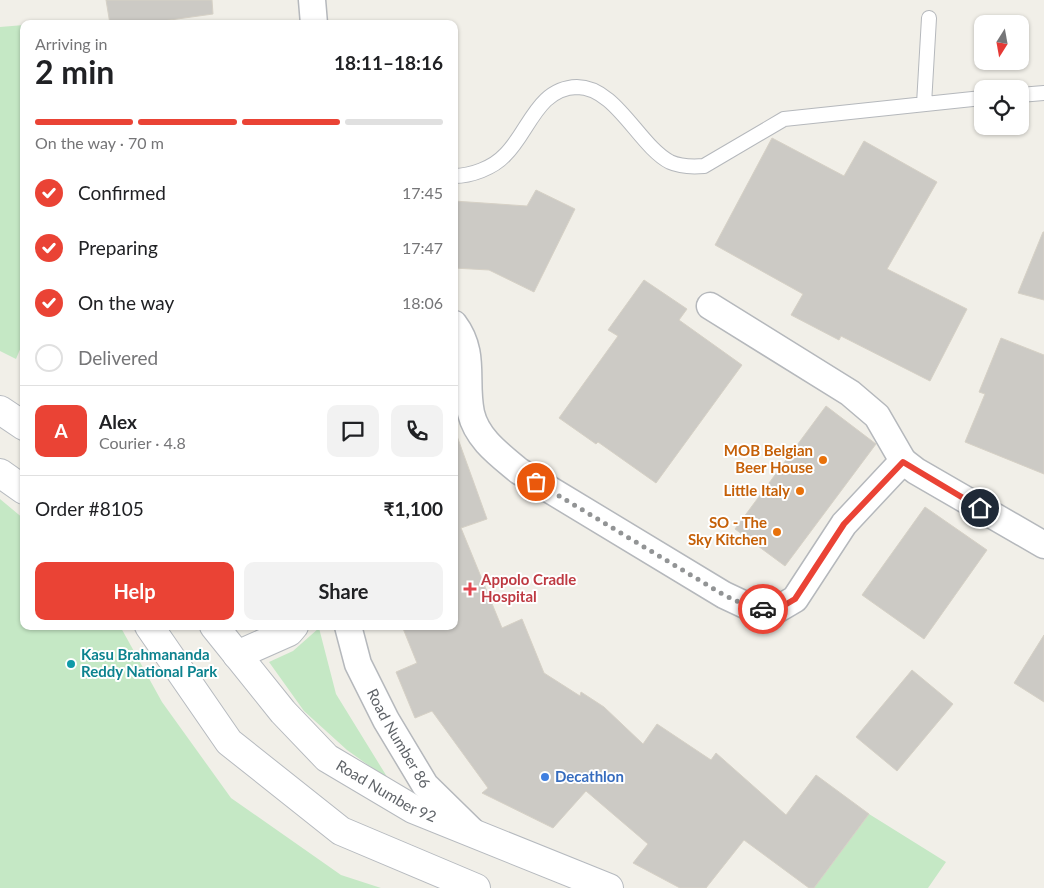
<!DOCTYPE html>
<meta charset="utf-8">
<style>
:root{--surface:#fff;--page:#f2f2f2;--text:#202124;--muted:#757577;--line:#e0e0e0;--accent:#ea4335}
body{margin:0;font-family:Lato,sans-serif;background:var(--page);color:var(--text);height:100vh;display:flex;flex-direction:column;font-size:19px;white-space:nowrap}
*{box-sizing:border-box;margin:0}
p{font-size:16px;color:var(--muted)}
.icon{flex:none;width:28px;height:28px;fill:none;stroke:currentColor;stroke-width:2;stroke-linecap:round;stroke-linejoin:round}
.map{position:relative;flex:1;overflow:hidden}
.sheet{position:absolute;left:20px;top:20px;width:438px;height:610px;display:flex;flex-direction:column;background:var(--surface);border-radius:10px;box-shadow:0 1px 4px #0004}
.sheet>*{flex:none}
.needle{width:32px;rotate:191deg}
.tools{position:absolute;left:974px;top:15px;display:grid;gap:10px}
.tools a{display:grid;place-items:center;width:55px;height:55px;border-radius:10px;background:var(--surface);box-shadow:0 1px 4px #0004;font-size:25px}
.pin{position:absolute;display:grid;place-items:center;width:42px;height:42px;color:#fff;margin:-21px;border:2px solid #fff;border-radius:50%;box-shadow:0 1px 5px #0007}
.courier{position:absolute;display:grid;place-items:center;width:50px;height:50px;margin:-25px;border:4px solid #ea4335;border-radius:50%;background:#fff;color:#222;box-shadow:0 1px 6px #0007}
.overview em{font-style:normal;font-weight:700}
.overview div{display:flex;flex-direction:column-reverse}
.overview{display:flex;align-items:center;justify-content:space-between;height:85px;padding:0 15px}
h1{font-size:32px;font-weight:700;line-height:38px}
.bar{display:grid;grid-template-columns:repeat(4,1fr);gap:8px 5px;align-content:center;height:60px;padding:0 15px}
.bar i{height:6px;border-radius:4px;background:var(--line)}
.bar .current{background:var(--accent)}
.bar p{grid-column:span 4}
.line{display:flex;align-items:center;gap:12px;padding:0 15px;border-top:1px solid var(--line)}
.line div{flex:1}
.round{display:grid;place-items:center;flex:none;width:52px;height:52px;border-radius:10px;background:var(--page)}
ol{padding:0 15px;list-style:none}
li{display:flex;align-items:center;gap:15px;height:55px}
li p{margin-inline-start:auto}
li .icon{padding:5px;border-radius:50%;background:var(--accent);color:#fff;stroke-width:4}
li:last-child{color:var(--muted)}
li i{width:28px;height:28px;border:2px solid var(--line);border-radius:50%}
.button{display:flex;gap:10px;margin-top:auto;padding:10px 15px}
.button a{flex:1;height:58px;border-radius:10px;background:var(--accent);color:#fff;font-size:20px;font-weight:700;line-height:58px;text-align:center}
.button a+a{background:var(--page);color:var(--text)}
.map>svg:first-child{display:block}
.green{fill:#c5e8c5}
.building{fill:#cccac5;stroke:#d6d1c6}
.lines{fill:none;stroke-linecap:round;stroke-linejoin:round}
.lane-casing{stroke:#b5b8bc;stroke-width:16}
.street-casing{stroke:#b5b8bc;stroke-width:29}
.secondary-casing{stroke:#b6babf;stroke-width:30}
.lane{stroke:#fff;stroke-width:14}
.street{stroke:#fff;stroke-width:26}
.secondary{stroke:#fff;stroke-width:28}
.done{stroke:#929495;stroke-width:5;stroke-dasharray:0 9}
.route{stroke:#ea4335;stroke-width:6}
.food-dot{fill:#e8710a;stroke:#fff;stroke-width:2}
.health-dot{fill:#e0444e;stroke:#fff;stroke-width:2}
.culture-dot{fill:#0f9aa8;stroke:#fff;stroke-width:2}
.shop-dot{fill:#3f7fe0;stroke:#fff;stroke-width:2}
.labels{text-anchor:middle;stroke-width:4;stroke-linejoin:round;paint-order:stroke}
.food-label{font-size:15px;font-weight:bold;fill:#c56008;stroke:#fff;text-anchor:end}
.health-label{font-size:15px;font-weight:bold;fill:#be3a42;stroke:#fff;text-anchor:start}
.culture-label{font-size:15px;font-weight:bold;fill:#0d838f;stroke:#fff;text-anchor:start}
.street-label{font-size:15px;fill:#5f6368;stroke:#fff}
.shop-label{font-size:15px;font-weight:bold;fill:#366cbe;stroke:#fff;text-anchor:start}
</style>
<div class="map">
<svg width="1044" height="888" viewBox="0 0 1044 888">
<rect width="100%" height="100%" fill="#f1efe8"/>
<path class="green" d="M 24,25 L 24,340 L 16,359 L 0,351 L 0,27 Z
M 0,499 L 24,519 L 24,626 L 120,626 L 162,702 L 231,798 L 341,875 L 381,888 L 0,888 Z
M 319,628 L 336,694 L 389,780 L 347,750 L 304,711 L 269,662 L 293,651 Z
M 869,814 L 946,862 L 928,888 L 814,888 Z"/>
<path class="building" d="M 106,0 L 212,0 L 213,14 L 141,24 L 110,24 Z
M 772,138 L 844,176 L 864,141 L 937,182 L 887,269 L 967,309 L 930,381 L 841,336 L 839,340 L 791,315 L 803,294 L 715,245 Z
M 536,190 L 575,209 L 534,292 L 489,270 L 454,268 L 454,201 L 527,206 Z
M 1043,232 L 1044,232 L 1044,300 L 1018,293 Z
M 644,280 L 687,309 L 679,320 L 742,365 L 656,483 L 598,442 L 596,444 L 559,418 L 618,336 L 608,330 Z
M 1001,338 L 1044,355 L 1044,474 L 965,442 L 985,394 L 979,392 Z
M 826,406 L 876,444 L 785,566 L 735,529 Z
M 457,436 L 487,519 L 461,528 L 502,628 L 522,619 L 544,673 L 580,696 L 581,692 L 604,707 L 643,744 L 657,724 L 711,760 L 716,753 L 786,815 L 816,775 L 869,814 L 814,888 L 809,888 L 744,840 L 706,888 L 680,888 L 633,863 L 648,844 L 586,791 L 553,828 L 482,793 L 488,788 L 432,711 L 415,718 L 396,672 L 417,663 L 402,626 L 454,626 L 454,437 Z
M 925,507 L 987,550 L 924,639 L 862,595 Z
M 1044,635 L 1044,702 L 1014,683 Z
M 912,670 L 953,704 L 897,771 L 856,737 Z"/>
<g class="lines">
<defs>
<path id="lane" d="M 1020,95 L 1044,93
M 924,104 L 929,18
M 454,176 C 471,176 493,168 505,155 C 529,132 537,88 577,87 C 616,87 639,146 670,162 C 681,167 692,167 704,166 L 784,119 L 982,98"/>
<g id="street">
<path d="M 312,0 L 314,24"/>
<path d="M 710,306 L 850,393 L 877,416 L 903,461"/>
<path d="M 454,324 C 476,353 464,381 471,413 C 477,439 500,455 519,471 L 724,595 L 756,610 L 778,609 L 795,599 L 844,524 L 903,461 L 916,471 L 1044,545"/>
<path id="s1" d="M 348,626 L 358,664 L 386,720 L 425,785 L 474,833"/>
</g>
<g id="secondary">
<path d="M 0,410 L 24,426"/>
<path d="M 0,473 L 24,490"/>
<path d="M 149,626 L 229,742 L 341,831 L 476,888"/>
<path id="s2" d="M 214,626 L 283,712 L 327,758 L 413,809 L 609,888"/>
<path d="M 237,655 L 289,632 L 294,626"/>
</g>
</defs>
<use href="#lane" class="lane-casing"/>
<use href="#street" class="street-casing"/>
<use href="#secondary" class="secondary-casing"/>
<use href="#lane" class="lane"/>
<use href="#street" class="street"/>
<use href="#secondary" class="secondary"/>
</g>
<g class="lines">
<path class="done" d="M 536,482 L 724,595 L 756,610 L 763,609"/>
<path class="route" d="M 763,609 L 778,609 L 795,599 L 844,524 L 903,462 L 980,508"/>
</g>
<g class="food-dot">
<circle cx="823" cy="460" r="5"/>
<circle cx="800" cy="491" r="5"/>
<circle cx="777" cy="532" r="5"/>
</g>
<path class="health-dot" d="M467.5 581.5h5v5h5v5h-5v5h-5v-5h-5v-5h5z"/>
<circle class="culture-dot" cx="71" cy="664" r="5"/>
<circle class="shop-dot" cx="545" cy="777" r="5"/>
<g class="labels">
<g class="food-label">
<text x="813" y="456">MOB Belgian<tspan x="813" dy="17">Beer House</tspan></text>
<text x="790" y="496">Little Italy</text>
<text x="767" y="528">SO - The<tspan x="767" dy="17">Sky Kitchen</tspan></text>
</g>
<g class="health-label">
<text x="481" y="585">Appolo Cradle<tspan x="481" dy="17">Hospital</tspan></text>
</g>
<g class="culture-label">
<text x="81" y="660">Kasu Brahmananda<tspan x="81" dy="17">Reddy National Park</tspan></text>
</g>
<g class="street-label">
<text dy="5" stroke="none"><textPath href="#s1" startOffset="124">Road Number 86</textPath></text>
<text dy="5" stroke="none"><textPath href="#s2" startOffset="242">Road Number 92</textPath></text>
</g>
<g class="shop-label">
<text x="555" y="782">Decathlon</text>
</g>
</g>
</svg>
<div class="tools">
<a><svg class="needle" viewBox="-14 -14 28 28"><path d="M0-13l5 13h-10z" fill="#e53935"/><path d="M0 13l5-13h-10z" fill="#757577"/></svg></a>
<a><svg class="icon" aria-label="locate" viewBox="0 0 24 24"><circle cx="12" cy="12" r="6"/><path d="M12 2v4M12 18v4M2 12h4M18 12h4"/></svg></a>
</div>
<div class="pin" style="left:536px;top:482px;background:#ea580c"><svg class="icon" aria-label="bag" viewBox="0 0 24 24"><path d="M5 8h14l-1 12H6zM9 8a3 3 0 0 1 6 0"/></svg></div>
<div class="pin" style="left:980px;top:508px;background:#1f2937"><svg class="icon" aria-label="home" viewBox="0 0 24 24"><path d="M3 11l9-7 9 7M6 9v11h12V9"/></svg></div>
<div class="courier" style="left:763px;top:609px"><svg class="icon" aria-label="car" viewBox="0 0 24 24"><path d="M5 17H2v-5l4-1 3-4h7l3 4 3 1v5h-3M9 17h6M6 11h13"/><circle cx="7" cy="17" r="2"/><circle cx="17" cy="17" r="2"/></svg></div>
<section class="sheet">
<div class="overview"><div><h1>2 min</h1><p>Arriving in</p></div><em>18:11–18:16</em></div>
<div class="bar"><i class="current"></i><i class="current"></i><i class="current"></i><i></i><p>On the way · 70 m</p></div>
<ol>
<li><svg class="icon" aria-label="check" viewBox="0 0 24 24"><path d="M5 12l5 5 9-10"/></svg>Confirmed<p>17:45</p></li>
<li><svg class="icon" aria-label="check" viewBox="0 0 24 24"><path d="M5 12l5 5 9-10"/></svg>Preparing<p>17:47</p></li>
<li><svg class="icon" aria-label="check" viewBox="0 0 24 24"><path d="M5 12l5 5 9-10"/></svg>On the way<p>18:06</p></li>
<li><i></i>Delivered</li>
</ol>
<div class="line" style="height:90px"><b class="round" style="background:var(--accent);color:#fff">A</b><div><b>Alex</b><p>Courier · 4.8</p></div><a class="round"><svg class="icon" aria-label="chat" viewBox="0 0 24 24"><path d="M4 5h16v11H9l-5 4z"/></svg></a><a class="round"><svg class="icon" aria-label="phone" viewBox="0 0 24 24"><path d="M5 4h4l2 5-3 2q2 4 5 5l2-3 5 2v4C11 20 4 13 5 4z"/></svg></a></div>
<div class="line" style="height:65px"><div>Order #8105</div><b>₹1,100</b></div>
<div class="button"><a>Help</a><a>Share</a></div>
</section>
</div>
